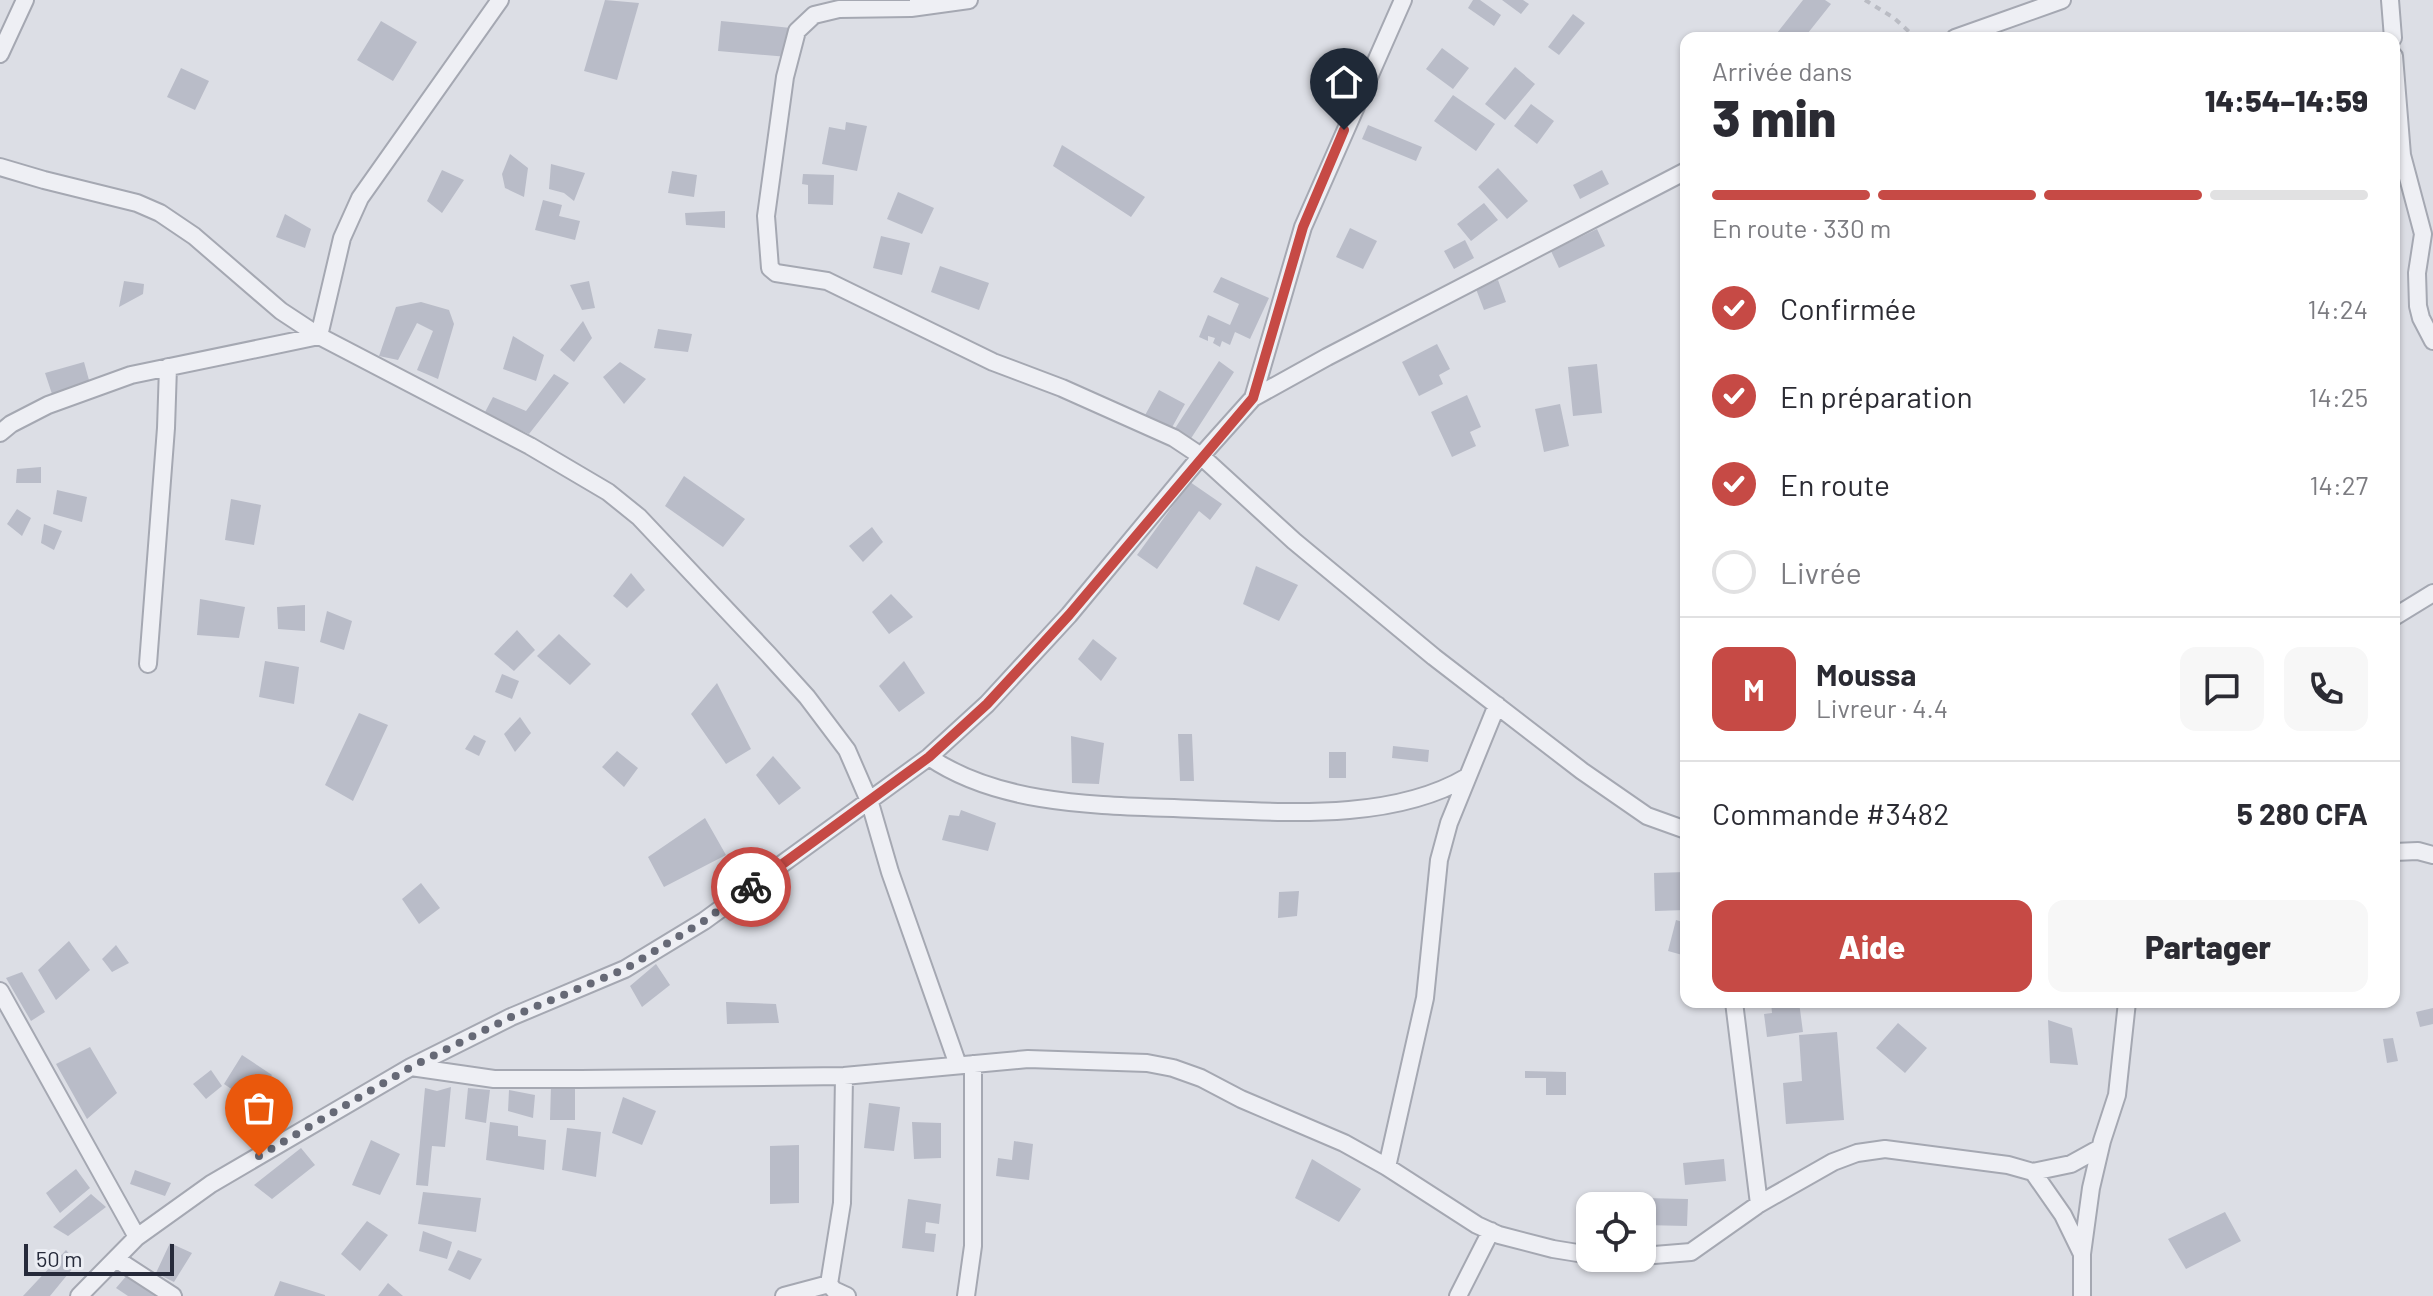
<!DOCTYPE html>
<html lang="fr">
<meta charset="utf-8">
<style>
:root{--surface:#fff;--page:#f7f7f7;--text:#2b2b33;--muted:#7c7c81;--line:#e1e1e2;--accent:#c64a45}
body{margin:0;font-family:Barlow,sans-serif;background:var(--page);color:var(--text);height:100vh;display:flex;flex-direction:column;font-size:30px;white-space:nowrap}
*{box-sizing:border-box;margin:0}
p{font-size:26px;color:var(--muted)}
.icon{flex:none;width:44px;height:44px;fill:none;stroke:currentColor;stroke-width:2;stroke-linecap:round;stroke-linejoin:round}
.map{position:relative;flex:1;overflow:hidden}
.sheet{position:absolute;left:1680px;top:32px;width:720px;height:976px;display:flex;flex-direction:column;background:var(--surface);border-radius:16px;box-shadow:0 2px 6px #0004}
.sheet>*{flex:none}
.buttons{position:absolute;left:1576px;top:1192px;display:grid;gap:16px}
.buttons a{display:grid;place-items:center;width:80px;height:80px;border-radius:16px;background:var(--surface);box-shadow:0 2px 6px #0004;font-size:40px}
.scale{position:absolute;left:24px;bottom:20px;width:150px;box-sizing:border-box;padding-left:8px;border:4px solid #262a3a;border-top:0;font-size:22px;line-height:28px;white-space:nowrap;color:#262a3a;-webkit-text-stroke:6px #ebedf3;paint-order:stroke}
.pin{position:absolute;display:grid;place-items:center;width:68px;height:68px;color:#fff;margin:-82px -34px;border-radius:50% 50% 50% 0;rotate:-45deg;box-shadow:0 0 8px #0007}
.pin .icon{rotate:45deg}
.courier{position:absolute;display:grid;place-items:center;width:80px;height:80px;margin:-40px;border:6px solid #c64a45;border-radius:50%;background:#fff;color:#222;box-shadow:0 2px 10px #0007}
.summary em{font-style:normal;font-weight:800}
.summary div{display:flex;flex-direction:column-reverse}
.summary{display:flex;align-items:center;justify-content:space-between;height:136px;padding:0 32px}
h1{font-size:52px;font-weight:800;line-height:60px}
.bar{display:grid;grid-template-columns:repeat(4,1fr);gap:12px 8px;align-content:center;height:96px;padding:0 32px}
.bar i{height:10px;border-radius:6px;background:var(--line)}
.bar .active{background:var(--accent)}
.bar p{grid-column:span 4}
.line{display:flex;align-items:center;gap:20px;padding:0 32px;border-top:2px solid var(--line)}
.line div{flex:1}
.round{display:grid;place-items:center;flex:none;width:84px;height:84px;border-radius:16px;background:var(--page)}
ol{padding:0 32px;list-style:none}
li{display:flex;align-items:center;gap:24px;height:88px}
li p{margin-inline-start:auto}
li .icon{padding:8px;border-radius:50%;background:var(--accent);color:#fff;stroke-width:4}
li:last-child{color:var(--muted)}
li i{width:44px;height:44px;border:4px solid var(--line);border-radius:50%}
.cta{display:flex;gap:16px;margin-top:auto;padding:16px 32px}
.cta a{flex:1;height:92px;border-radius:16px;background:var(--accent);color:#fff;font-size:32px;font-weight:800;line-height:92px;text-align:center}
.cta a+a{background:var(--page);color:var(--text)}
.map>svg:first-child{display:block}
.building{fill:#b9bcc8}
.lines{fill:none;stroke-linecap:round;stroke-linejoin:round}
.street-casing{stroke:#a5a8b2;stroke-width:20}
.path{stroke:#babcc4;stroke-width:4;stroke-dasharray:6 6;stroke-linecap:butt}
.street{stroke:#eeeff4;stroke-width:16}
.done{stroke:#666976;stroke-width:8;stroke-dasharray:0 14.4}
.route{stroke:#c64a45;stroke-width:10}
</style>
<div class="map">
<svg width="2433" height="1296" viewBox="0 0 2433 1296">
<rect width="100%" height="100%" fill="#dcdee5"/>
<path class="building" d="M 605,0 L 639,3 L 617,80 L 584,71 Z
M 1473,0 L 1480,0 L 1501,15 L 1494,26 L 1468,8 Z
M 1502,0 L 1523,0 L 1529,4 L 1521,14 Z
M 1803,0 L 1825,0 L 1831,4 L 1804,38 L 1773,38 Z
M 1573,14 L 1585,23 L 1559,55 L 1548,47 Z
M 381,21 L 417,42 L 393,81 L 357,60 Z
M 721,21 L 791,28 L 788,57 L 718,51 Z
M 1442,48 L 1469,68 L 1453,89 L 1426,69 Z
M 1515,67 L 1535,84 L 1505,120 L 1485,104 Z
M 181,68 L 209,81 L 195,110 L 167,97 Z
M 1453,95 L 1495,124 L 1476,151 L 1434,121 Z
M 1531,104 L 1554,121 L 1537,144 L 1514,126 Z
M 846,122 L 867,126 L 857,171 L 822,164 L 829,127 L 845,130 Z
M 1368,125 L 1422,147 L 1416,161 L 1362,139 Z
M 1062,145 L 1145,197 L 1131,217 L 1053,166 Z
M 510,154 L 528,168 L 524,197 L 505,188 L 502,174 Z
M 551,164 L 585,173 L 574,201 L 564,193 L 549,189 Z
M 1498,168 L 1528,201 L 1507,219 L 1478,187 Z
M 442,170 L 464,180 L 442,213 L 427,201 Z
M 1602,170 L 1609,184 L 1580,199 L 1573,185 Z
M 672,171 L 697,175 L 694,197 L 668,193 Z
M 803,174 L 834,175 L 833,205 L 808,204 L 808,185 L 802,184 Z
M 898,192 L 934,208 L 922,234 L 887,219 Z
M 543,200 L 562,205 L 559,216 L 580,221 L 575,240 L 535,230 Z
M 1484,203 L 1498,220 L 1471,241 L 1457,224 Z
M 725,211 L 725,228 L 686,225 L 685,213 Z
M 285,214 L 311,229 L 305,248 L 276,237 Z
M 1350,228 L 1377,241 L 1363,269 L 1336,257 Z
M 1597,229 L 1605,246 L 1559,268 L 1551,251 Z
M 881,236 L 910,243 L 902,275 L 873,268 Z
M 1465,240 L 1474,258 L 1454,269 L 1444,251 Z
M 940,266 L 989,283 L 979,310 L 931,292 Z
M 1221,277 L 1269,298 L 1250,339 L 1235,332 L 1230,345 L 1222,341 L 1220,347 L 1213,343 L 1215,338 L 1208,336 L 1208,341 L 1199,337 L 1208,315 L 1230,325 L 1239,304 L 1213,292 Z
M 1498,280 L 1506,302 L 1484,310 L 1476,289 Z
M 124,281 L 144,284 L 143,294 L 119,307 Z
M 589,281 L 595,308 L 582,310 L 570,285 Z
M 421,302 L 449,310 L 454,324 L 438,379 L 417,370 L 433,331 L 417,323 L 398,360 L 379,356 L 396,307 Z
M 583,321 L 592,338 L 574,362 L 560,350 Z
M 658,329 L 692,334 L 688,352 L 654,348 Z
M 513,336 L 544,355 L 536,381 L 503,369 Z
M 1437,344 L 1450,369 L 1439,375 L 1443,384 L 1419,396 L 1402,362 Z
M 1219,361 L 1234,372 L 1188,443 L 1172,433 Z
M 84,362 L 92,391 L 55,403 L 45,373 Z
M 620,362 L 646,379 L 624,404 L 603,377 Z
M 1597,364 L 1602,413 L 1573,416 L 1568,367 Z
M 554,374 L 569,383 L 529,434 L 484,414 L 493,397 L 526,411 Z
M 1159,390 L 1185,404 L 1170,431 L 1144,417 Z
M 1467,395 L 1481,427 L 1470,432 L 1476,446 L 1452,457 L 1431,412 Z
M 1560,404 L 1569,446 L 1544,452 L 1535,409 Z
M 41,467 L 41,483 L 16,483 L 17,469 Z
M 684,476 L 745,519 L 723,547 L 665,506 Z
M 1190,482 L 1222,504 L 1210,520 L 1199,511 L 1157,569 L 1137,555 Z
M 57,490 L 87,497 L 82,522 L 53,514 Z
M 231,499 L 261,505 L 254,545 L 225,540 Z
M 17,509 L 31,518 L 22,536 L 7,524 Z
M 44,524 L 62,531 L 54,550 L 41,543 Z
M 872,527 L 883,542 L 863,562 L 849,546 Z
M 1256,566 L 1298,585 L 1279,621 L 1243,604 Z
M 631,573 L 645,590 L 627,608 L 613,596 Z
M 891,594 L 913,617 L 889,634 L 872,612 Z
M 200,599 L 245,607 L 239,638 L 197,635 Z
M 305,605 L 305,631 L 278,629 L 277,607 Z
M 327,611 L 352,621 L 344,650 L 320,642 Z
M 517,630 L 535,650 L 514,671 L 494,654 Z
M 559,634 L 591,664 L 570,685 L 537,656 Z
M 1093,639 L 1117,658 L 1101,681 L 1078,659 Z
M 265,661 L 299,667 L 294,704 L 259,697 Z
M 904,661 L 925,693 L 899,712 L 879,686 Z
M 502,674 L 519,681 L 512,699 L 495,692 Z
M 717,683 L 751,749 L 726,764 L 691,714 Z
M 359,713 L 388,725 L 353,801 L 325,785 Z
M 520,717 L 531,733 L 515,752 L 504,734 Z
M 1178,734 L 1192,734 L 1194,781 L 1180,781 Z
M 474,735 L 486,741 L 479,756 L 465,749 Z
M 1071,736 L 1104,743 L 1099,784 L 1072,783 Z
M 1393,746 L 1429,750 L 1428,762 L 1392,758 Z
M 617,751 L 638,768 L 624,787 L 602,767 Z
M 1329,752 L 1346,752 L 1346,778 L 1329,778 Z
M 773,756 L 801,788 L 779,805 L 756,775 Z
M 961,810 L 996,823 L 988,851 L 942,840 L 949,815 L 959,816 Z
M 705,818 L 726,855 L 664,887 L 648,857 Z
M 1686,872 L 1686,910 L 1655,911 L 1654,873 Z
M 421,883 L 440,908 L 419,924 L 402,899 Z
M 1299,891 L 1297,916 L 1278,918 L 1279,892 Z
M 1676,920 L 1686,923 L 1686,956 L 1668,951 Z
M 69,941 L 90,970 L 56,1000 L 38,970 Z
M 116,945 L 129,963 L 112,972 L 102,959 Z
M 656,964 L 670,985 L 642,1007 L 630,986 Z
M 22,972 L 45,1012 L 31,1021 L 6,978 Z
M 726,1002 L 776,1004 L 779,1023 L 727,1024 Z
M 1771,1002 L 1799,1002 L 1803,1032 L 1767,1037 L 1764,1014 L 1772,1013 Z
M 2433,1008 L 2433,1024 L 2420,1027 L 2416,1012 Z
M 2048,1020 L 2072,1028 L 2078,1065 L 2050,1063 Z
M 1898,1023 L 1927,1048 L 1905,1073 L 1876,1048 Z
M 1837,1032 L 1844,1120 L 1786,1124 L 1783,1083 L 1802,1081 L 1799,1035 Z
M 2393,1038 L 2398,1061 L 2387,1063 L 2383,1039 Z
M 90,1047 L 117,1093 L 87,1119 L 56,1064 Z
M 242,1055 L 272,1075 L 252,1103 L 224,1084 Z
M 211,1070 L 222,1086 L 206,1099 L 193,1084 Z
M 1525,1071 L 1566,1072 L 1566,1095 L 1546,1095 L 1546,1078 L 1525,1078 Z
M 551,1086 L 575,1086 L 575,1120 L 550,1120 Z
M 451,1087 L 445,1147 L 432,1146 L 428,1186 L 416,1185 L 425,1088 L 437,1091 Z
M 468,1088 L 490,1090 L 486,1123 L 465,1119 Z
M 509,1090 L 535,1095 L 533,1118 L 508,1111 Z
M 623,1097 L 656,1111 L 642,1145 L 612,1133 Z
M 869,1103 L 900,1107 L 894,1151 L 864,1148 Z
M 490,1122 L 518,1126 L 518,1136 L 546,1140 L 544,1170 L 486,1160 Z
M 912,1122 L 941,1123 L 941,1158 L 914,1159 Z
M 567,1128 L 601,1132 L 596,1177 L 562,1170 Z
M 371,1140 L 400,1154 L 380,1195 L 352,1185 Z
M 1014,1141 L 1033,1144 L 1029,1180 L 996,1176 L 998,1158 L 1012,1160 Z
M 799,1145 L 799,1203 L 770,1204 L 770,1146 Z
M 301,1148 L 315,1165 L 272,1199 L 254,1185 Z
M 1312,1159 L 1361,1189 L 1339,1222 L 1295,1198 Z
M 1724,1159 L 1726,1181 L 1685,1185 L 1683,1163 Z
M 76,1169 L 90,1188 L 60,1213 L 46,1193 Z
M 135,1170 L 171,1183 L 165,1196 L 130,1184 Z
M 423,1192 L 481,1198 L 476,1232 L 418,1224 Z
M 91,1194 L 106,1207 L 68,1236 L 53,1227 Z
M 1644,1198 L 1688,1199 L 1687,1226 L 1643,1225 Z
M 908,1199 L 941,1204 L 939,1224 L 926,1222 L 925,1233 L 936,1234 L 934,1252 L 902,1248 Z
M 2225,1212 L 2241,1241 L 2186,1269 L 2168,1239 Z
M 367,1221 L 388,1235 L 360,1271 L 341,1254 Z
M 423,1231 L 452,1242 L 447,1259 L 419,1251 Z
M 170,1243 L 192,1253 L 174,1282 L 156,1273 Z
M 66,1250 L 77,1263 L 50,1296 L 23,1296 Z
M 458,1250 L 482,1259 L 470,1280 L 448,1270 Z
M 128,1274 L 166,1296 L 128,1296 L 116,1288 Z
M 280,1281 L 325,1295 L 325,1296 L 274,1296 Z
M 388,1283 L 403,1296 L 378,1296 Z"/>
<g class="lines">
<defs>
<path id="street" d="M 969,0 L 911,8 L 839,9 L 814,15 L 797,31 L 785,77 L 766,216 L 770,268 L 776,273 L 827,281 L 993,362 L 1062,388 L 1174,438 L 1201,456 L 1294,541 L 1434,657 L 1582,771 L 1647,816 L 1686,830
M 2390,0 L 2393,38
M 1955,38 L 2062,0
M 0,54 L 25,0
M 2394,56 L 2402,155 L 2423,234 L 2417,273 L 2418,306 L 2421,318 L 2433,341
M 0,167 L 44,180 L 137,203 L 160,213 L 194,236 L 281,311 L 319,336 L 530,446 L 608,492 L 639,517 L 769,655 L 807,697 L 847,750 L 870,803 L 890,872 L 958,1065
M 1253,398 L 1303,227 L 1403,0
M 0,433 L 11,424 L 48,405 L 131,375 L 319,336 L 342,238 L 360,198 L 500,0
M 2394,617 L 2433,593
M 148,664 L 166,428 L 168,367
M 929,757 C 1003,808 1110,805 1196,809 C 1281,812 1391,822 1467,777
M 2394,852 L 2418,851 L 2433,855
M 0,991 L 137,1237
M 1734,1002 C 1742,1070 1751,1137 1759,1204
M 411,1067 L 494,1079 L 581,1079 L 844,1076 L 1028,1059 L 1147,1063 L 1173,1068 L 1201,1078 L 1241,1099 L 1344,1143 L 1387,1167 L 1477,1225 L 1499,1235 L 1553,1249 L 1590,1255
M 844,1076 L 842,1203 L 829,1284 L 834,1290 L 847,1296
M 1387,1167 L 1425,998 L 1439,860 L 1449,823 L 1497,705
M 2033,1172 L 2063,1215 L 2082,1254
M 1642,1256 L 1691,1252 L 1759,1204 L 1833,1162 L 1857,1153 L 1885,1149 L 2008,1165 L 2033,1172 L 2071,1164 L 2100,1148
M 116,1259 L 173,1296
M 79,1296 L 137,1237 L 211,1184 L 411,1067 L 511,1017 L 625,969 L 704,921 L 929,757 L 987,704 L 1069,615 L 1201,456 L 1253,398 L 1327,357 L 1686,171
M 784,1296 L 829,1284
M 966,1296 L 973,1246 L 973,1064
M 1458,1296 L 1491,1231
M 2082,1296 L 2082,1254 L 2091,1188 L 2102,1141 L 2117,1095 L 2127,1002"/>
</defs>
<use href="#street" class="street-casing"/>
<path class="path" d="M 1865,0 L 1894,18 L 1916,38"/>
<use href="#street" class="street"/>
</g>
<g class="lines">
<path class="done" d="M 259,1156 L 411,1067 L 511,1017 L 625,969 L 704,921 L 751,887"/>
<path class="route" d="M 751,887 L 929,757 L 987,704 L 1069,615 L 1253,398 L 1303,227 L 1344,130"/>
</g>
</svg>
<div class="buttons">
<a><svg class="icon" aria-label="locate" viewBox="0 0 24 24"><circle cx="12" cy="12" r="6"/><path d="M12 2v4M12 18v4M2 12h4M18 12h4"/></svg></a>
</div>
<div class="scale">50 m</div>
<div class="pin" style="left:259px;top:1156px;background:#ea580c"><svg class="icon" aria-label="bag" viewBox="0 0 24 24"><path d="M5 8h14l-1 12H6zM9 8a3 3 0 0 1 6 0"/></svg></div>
<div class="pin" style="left:1344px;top:130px;background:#1f2937"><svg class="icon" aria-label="home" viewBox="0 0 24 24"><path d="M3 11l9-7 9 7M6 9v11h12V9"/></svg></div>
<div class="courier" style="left:751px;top:887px"><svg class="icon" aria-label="bike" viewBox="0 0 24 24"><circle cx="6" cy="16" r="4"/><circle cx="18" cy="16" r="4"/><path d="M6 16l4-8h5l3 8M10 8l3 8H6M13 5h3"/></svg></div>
<section class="sheet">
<div class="summary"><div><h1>3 min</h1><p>Arrivée dans</p></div><em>14:54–14:59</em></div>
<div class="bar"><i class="active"></i><i class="active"></i><i class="active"></i><i></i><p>En route · 330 m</p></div>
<ol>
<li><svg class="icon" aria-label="check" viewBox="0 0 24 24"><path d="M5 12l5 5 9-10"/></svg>Confirmée<p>14:24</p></li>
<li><svg class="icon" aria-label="check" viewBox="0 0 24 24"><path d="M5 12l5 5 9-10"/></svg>En préparation<p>14:25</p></li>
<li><svg class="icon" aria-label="check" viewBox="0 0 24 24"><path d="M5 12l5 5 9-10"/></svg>En route<p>14:27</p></li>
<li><i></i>Livrée</li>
</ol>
<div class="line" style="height:144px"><b class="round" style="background:var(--accent);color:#fff">M</b><div><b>Moussa</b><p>Livreur · 4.4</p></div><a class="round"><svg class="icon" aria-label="chat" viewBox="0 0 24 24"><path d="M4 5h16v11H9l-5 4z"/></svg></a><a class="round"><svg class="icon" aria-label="phone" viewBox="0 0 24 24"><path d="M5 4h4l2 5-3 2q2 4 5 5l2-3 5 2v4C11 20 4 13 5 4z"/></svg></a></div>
<div class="line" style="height:104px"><div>Commande #3482</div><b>5 280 CFA</b></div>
<div class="cta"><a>Aide</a><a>Partager</a></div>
</section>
</div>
